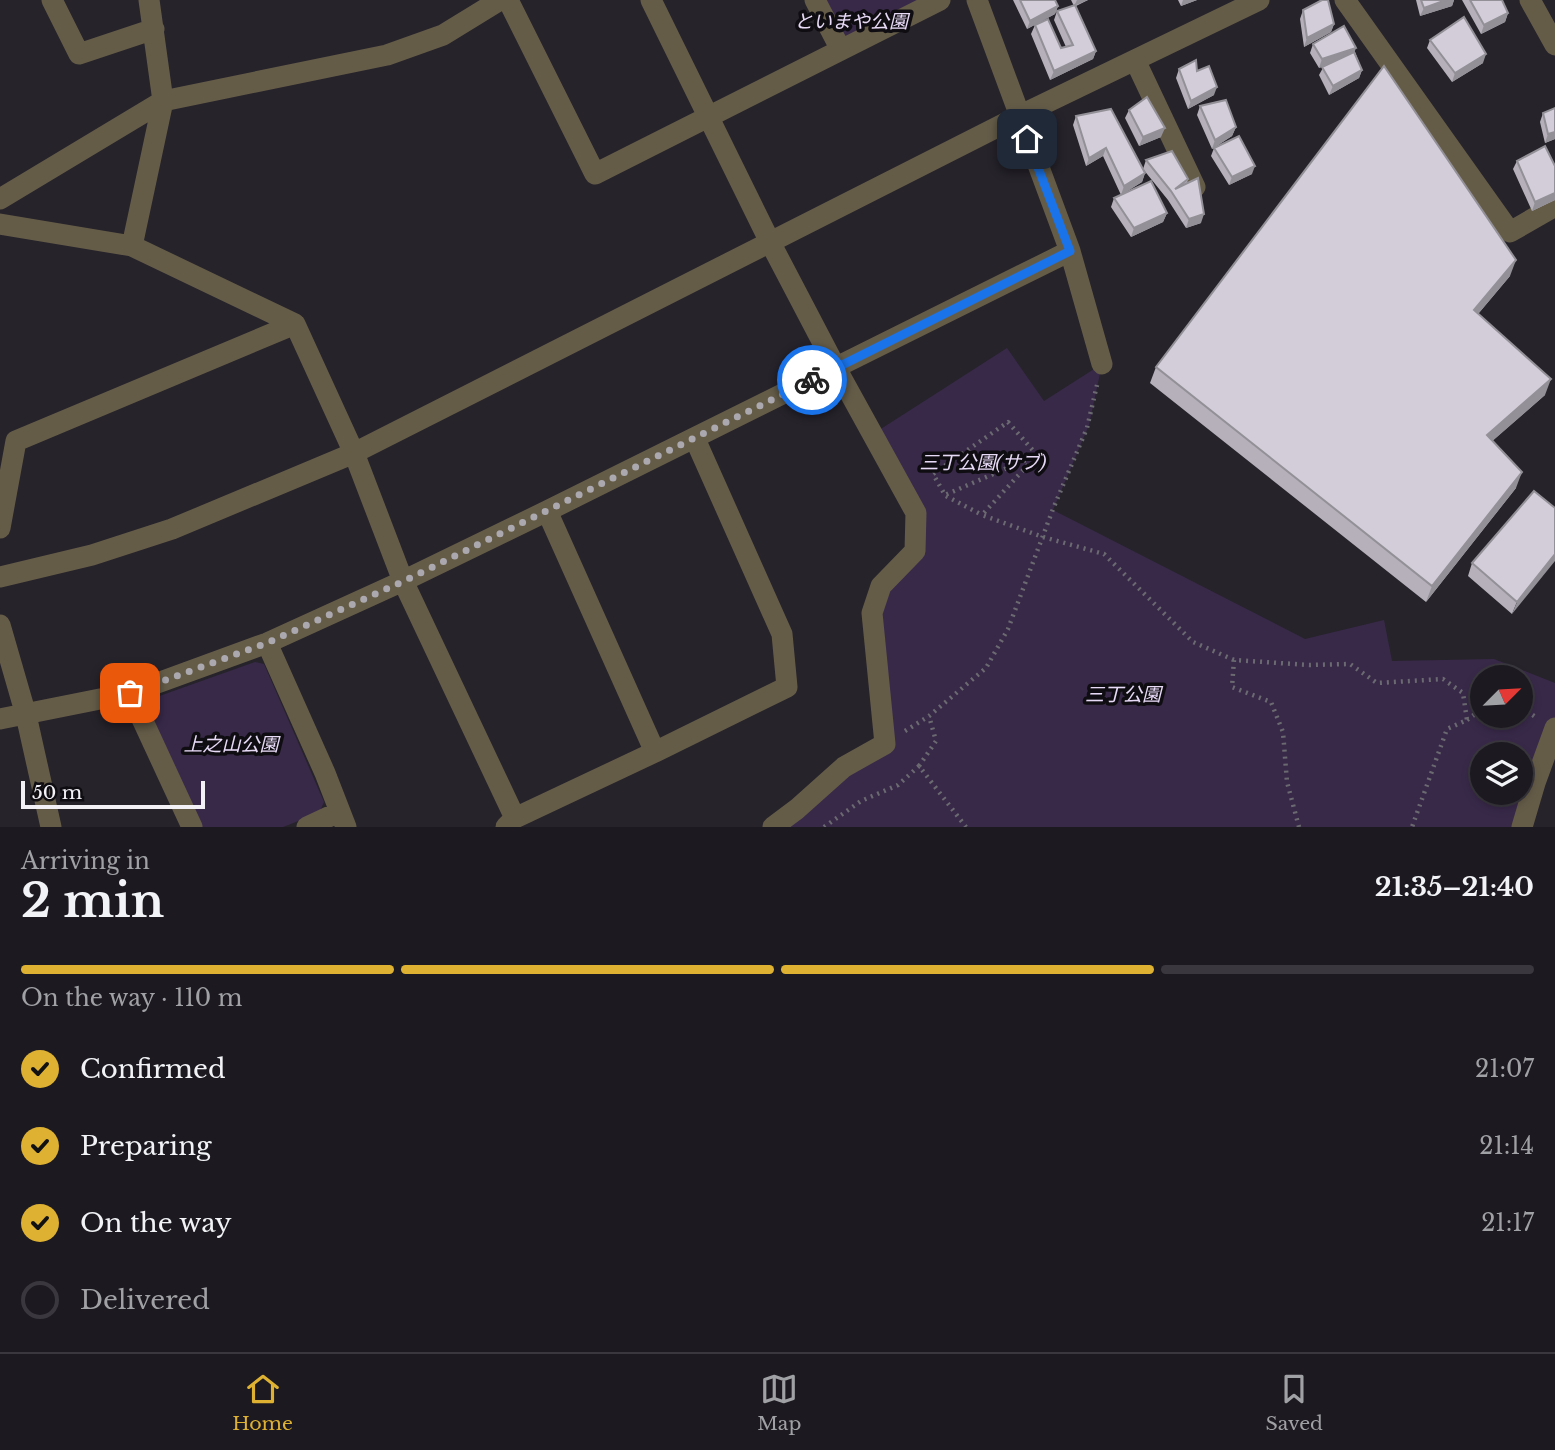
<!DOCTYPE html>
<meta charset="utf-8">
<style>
:root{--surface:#1c1a20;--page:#29272d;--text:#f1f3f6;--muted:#a0a1a5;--line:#3a383e;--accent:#deb133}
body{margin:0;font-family:"Libre Baskerville","Noto Sans JP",serif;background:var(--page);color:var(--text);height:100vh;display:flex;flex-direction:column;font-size:26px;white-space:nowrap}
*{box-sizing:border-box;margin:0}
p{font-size:23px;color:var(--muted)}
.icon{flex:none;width:38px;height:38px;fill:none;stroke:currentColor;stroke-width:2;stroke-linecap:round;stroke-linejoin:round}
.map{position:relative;height:827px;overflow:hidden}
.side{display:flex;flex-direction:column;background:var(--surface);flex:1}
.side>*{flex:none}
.needle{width:46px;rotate:66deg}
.fabs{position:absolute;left:1470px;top:665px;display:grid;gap:14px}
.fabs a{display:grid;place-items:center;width:63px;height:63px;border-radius:50%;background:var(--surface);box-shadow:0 4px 10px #0003,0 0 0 2px var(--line);font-size:35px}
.scale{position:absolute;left:21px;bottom:18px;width:184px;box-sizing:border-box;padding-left:7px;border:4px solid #f3f1f6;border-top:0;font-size:19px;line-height:24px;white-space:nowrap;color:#f3f1f6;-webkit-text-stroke:5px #0f0d11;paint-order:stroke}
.pin{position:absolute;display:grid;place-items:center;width:60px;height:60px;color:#fff;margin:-30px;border-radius:14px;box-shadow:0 4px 10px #0006}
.courier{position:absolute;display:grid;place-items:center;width:70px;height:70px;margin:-35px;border:5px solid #1a73e8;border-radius:50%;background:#fff;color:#222;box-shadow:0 2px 9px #0007}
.headline em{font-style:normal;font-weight:700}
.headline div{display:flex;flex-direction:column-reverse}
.headline{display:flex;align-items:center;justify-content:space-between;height:119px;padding:0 21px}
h1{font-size:46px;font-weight:700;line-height:52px}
.bar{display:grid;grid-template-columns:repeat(4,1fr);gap:10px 7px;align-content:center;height:84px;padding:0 21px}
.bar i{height:9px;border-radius:5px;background:var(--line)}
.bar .active{background:var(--accent)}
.bar p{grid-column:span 4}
ol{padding:0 21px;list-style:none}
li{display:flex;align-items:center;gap:21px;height:77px}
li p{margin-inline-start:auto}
li .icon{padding:7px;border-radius:50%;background:var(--accent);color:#111;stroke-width:4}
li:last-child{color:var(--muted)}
li i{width:38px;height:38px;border:4px solid var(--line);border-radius:50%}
.dock{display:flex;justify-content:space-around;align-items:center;height:98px;border-top:2px solid var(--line);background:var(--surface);font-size:19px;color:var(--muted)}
.dock a{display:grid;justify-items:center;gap:4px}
.dock .active{color:var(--accent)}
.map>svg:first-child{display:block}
.green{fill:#382949;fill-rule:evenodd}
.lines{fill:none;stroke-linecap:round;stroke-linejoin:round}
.path{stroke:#6c6a71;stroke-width:4.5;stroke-dasharray:2 5;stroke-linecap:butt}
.minor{stroke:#655c48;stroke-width:21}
.wall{fill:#b5b0ba}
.shaded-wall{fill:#939097}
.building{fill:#d2cdd8;stroke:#939097;stroke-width:2}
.done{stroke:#aba9af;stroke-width:7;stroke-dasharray:0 12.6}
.route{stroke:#1a73e8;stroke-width:9}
.labels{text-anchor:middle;stroke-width:7;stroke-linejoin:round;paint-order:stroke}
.park-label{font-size:19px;font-style:italic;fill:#e7daf7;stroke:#0f0d11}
</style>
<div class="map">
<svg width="1555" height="827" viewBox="0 0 1555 827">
<rect width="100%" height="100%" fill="#26232b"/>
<path class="green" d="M 815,0 L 940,0 L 841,50 Z
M 1007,348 L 1044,401 L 1102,364 L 1089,425 L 1053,510 L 1305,639 L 1384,620 L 1392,661 L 1494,659 L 1555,683 L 1555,728 L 1523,827 L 773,827 L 885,744 L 872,613 L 915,551 L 916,513 L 873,434 ZM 1482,677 L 1521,677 L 1521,716 L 1482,716 ZM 1482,754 L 1521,754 L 1521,793 L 1482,793 Z
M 255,662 L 264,664 L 324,802 L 319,813 L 283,827 L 202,827 L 145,707 L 151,699 Z"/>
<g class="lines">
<path class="path" d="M 1037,455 L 1008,422 L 933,474 L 945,495 L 1037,455 L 982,515 L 1043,537 L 1104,554 L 1193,642 L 1234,660
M 946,496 L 982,515
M 1521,707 L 1537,718
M 1467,720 L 1482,709
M 905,731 L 929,716 L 986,668 L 1008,629 L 1053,509 L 1087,428 L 1097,385
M 919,766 L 936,741 L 929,716
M 824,827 L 861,801 L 898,785 L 919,766 L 966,827
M 1299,827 L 1287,782 L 1283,732 L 1271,702 L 1232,687 L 1234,660 L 1309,665 L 1350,664 L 1377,683 L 1443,679 L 1463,693 L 1467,720 L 1447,729 L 1412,827"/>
<path class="minor" d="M 52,0 L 79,54 L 154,29
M 508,0 L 595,174 L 940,0
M 651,0 L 770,242 L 836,368 L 916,513 L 915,551 L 881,586 L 872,613 L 885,744 L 844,767 L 797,809 L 773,827
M 815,0 L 841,50
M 977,0 L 1070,251 L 1102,364
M 1345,0 L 1510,232 L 1555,206
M 1530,0 L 1555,45
M 1135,60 L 1195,187
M 0,199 L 163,101 L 387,55 L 443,35 L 500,0
M 0,224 L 132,246 L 295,324
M 132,246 L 163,101 L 149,0
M 0,528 L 16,441 L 295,324 L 354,453 L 403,581 L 515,818
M 0,577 L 92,555 L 172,529 L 354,453 L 1019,116 L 1259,0
M 0,625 L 26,715 L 51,827
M 267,643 L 325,773 L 346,827
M 130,693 L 192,827
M 0,719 L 130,693 L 267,643 L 403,581 L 547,511 L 1070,251
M 655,752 L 787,687 L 782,634 L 695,439
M 307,827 L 339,812
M 506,827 L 515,818 L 655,752 L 547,511
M 1522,827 L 1535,783 L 1555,728"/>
</g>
<path class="wall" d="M 1013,0 L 1055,0 L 1058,6 L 1055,14 L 1027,29 Z
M 1071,0 L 1088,0 L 1076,6 L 1096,51 L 1093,59 L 1050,80 L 1031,34 L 1035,25 L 1061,48 L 1066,47 L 1054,20 L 1057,11 L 1074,6 Z
M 1178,0 L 1197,0 L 1181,6 Z
M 1416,0 L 1454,0 L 1452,6 L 1420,16 Z
M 1462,0 L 1502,0 L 1508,13 L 1505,22 L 1481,34 Z
M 1303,10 L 1334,24 L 1331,32 L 1304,47 L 1300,19 Z
M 1430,40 L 1483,63 L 1452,82 L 1427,48 Z
M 1313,44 L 1355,52 L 1362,70 L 1359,78 L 1329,95 L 1319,75 L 1324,66 L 1319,68 L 1310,53 Z
M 1179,69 L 1197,71 L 1214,95 L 1188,109 L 1176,78 Z
M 1200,106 L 1236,127 L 1232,136 L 1215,147 L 1252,174 L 1229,185 L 1211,156 L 1214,148 L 1212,149 L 1197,115 Z
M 1129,110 L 1161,137 L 1139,146 L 1125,118 Z
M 1543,113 L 1555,139 L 1545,143 L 1540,122 Z
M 1076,116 L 1145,173 L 1142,182 L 1121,195 L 1103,156 L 1086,166 L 1073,125 Z
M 1146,160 L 1188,179 L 1187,183 L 1201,223 L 1186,228 L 1168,200 L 1143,169 Z
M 1517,161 L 1555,166 L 1555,200 L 1532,211 L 1513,169 Z
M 1114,198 L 1167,213 L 1163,222 L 1131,237 L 1111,207 Z
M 1510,276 L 1478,314 L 1545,395 L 1492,441 L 1516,488 L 1426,602 L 1150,383 L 1156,367 Z
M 1555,508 L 1512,614 L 1468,576 L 1472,563 Z"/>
<path class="shaded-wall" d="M 1077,0 L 1088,0 L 1074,6 Z
M 1183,0 L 1197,0 L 1181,6 Z
M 1446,0 L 1454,0 L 1452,6 L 1420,16 L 1424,8 Z
M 1058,6 L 1055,14 L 1027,29 L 1030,21 Z
M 1508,13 L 1505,22 L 1481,34 L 1484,25 Z
M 1334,24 L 1331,32 L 1304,47 L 1307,38 Z
M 1356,48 L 1353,56 L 1319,68 L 1322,59 Z
M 1096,51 L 1093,59 L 1050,80 L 1054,71 Z
M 1486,54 L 1483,63 L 1452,82 L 1455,73 Z
M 1362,70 L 1359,78 L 1329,95 L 1333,86 Z
M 1217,87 L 1214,95 L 1188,109 L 1191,101 Z
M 1236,127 L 1232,136 L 1212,149 L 1215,140 Z
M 1165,128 L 1161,137 L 1139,146 L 1143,137 Z
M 1555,132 L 1555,139 L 1545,143 L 1548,134 Z
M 1106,148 L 1103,156 L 1086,166 L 1089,158 Z
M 1255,166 L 1252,174 L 1229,185 L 1232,177 Z
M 1145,173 L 1142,182 L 1121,195 L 1124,186 Z
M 1555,193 L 1555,200 L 1532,211 L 1535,202 Z
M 1167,213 L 1163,222 L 1131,237 L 1134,228 Z
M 1204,214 L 1201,223 L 1186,228 L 1189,219 Z
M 1516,260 L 1510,276 L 1468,326 L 1474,310 Z
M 1551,379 L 1545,395 L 1481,451 L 1487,435 Z
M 1522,472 L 1516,488 L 1426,602 L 1432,586 Z
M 1555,554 L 1555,561 L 1512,614 L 1517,602 Z"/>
<path class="building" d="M 1020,0 L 1055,0 L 1058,6 L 1030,21 Z
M 1322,0 L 1328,0 L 1334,24 L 1307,38 L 1303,10 Z
M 1421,0 L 1446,0 L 1424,8 Z
M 1470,0 L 1502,0 L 1508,13 L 1484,25 Z
M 1075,5 L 1096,51 L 1054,71 L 1035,25 L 1048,19 L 1061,48 L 1073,45 L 1057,11 Z
M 1464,17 L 1486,54 L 1455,73 L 1430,40 Z
M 1344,26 L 1356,48 L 1322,59 L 1313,44 Z
M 1354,52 L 1362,70 L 1333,86 L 1322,67 Z
M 1196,60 L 1197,71 L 1209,66 L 1217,87 L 1191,101 L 1179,69 Z
M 1384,66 L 1516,260 L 1474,310 L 1551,379 L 1487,435 L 1522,472 L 1432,586 L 1156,367 Z
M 1147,97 L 1165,128 L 1143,137 L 1129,110 Z
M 1226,100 L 1236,127 L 1215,140 L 1200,106 Z
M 1555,108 L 1555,132 L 1548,134 L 1543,113 Z
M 1111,109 L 1145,173 L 1124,186 L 1106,148 L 1089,158 L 1076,116 Z
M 1239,136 L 1255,166 L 1232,177 L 1214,148 Z
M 1545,146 L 1555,166 L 1555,193 L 1535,202 L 1517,161 Z
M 1172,151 L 1188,179 L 1175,189 L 1198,178 L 1204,214 L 1189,219 L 1171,191 L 1146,160 Z
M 1151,181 L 1167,213 L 1134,228 L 1114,198 Z
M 1534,491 L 1555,508 L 1555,554 L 1517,602 L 1472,563 Z"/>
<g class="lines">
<path class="done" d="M 130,693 L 267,643 L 404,581 L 812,380"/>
<path class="route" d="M 812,380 L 1070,251 L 1027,139"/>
</g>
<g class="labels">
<g class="park-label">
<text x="851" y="28">といまや公園</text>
<text x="983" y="469">三丁公園(サブ)</text>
<text x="1123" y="701">三丁公園</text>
<text x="231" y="751">上之山公園</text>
</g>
</g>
</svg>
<div class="fabs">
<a><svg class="needle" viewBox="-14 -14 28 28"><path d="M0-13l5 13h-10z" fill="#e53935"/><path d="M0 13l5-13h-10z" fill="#a0a1a5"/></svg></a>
<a><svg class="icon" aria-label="layers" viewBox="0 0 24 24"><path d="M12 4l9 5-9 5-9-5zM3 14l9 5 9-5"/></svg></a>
</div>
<div class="scale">50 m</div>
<div class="pin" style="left:130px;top:693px;background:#ea580c"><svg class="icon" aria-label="bag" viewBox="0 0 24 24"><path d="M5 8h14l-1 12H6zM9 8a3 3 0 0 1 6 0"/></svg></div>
<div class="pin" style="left:1027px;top:139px;background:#1f2937"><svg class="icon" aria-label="home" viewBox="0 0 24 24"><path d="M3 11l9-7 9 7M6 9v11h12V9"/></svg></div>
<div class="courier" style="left:812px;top:380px"><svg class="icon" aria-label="bike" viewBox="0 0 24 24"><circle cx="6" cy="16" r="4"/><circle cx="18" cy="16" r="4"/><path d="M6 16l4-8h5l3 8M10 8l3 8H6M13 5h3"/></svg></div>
</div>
<section class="side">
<div class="headline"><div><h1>2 min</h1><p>Arriving in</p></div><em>21:35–21:40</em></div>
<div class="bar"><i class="active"></i><i class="active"></i><i class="active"></i><i></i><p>On the way · 110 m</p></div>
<ol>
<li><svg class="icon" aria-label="check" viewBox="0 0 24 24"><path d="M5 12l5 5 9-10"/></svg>Confirmed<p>21:07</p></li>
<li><svg class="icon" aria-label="check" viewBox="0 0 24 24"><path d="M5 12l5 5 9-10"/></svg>Preparing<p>21:14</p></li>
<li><svg class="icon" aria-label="check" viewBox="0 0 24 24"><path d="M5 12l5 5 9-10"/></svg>On the way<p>21:17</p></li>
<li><i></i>Delivered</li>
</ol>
</section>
<nav class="dock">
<a class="active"><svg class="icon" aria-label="home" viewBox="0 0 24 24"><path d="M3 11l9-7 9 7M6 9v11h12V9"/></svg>Home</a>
<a><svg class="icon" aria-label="map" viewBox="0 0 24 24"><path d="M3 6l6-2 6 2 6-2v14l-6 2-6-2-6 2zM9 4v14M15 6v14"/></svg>Map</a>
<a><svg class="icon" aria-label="saved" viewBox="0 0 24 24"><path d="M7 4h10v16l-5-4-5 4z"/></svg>Saved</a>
</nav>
